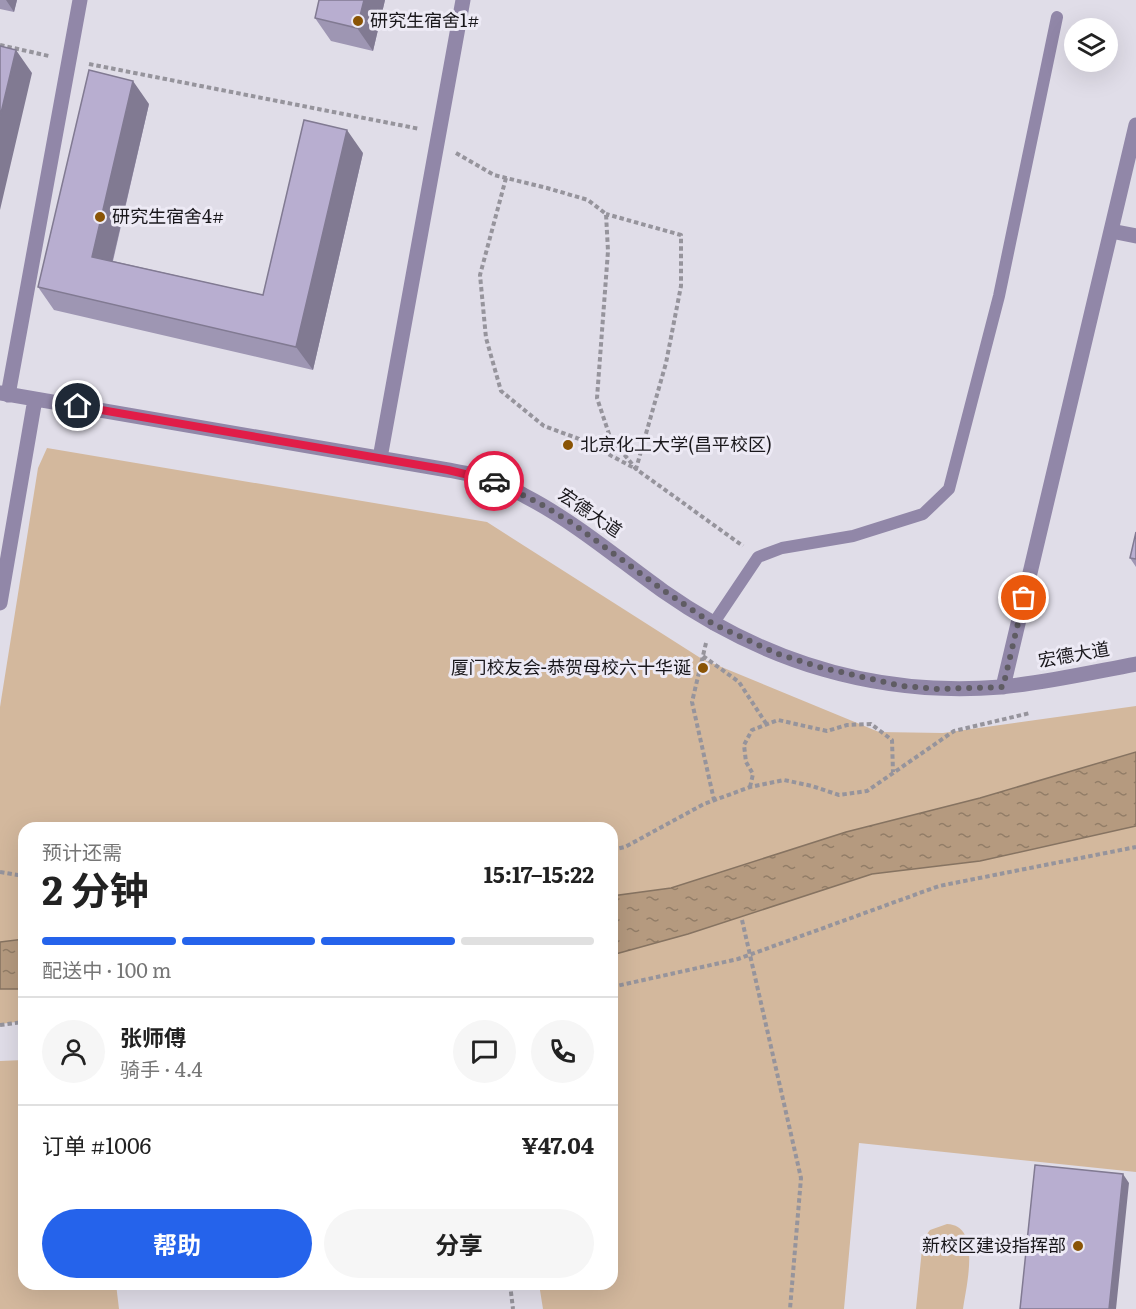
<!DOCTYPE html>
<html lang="zh">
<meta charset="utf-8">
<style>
:root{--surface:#fff;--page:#f6f6f6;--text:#222;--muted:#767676;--line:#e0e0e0;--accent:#2563eb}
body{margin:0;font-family:Literata,"Noto Sans SC",serif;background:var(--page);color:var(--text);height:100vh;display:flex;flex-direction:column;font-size:22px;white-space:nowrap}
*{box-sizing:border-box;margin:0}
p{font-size:20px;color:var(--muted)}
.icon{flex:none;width:33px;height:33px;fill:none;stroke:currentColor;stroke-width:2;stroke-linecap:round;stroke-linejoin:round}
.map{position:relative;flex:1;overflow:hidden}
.drawer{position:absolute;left:18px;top:822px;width:600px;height:468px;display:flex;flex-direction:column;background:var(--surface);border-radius:18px;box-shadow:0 6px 24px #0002}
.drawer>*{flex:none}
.controls{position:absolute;left:1064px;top:18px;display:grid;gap:12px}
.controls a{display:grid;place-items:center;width:54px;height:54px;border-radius:50%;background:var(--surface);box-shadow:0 6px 24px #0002;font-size:30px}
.pin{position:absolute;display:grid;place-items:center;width:51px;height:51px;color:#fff;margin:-26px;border:3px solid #fff;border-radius:50%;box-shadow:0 2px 6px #0007}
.courier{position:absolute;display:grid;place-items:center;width:60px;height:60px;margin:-30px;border:4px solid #e11d48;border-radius:50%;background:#fff;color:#222;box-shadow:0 2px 8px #0007}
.head em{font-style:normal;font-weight:700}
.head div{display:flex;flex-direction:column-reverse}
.head{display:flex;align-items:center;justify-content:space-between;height:102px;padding:0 24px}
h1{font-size:39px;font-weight:700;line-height:45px}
.bar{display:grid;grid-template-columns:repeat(4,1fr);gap:9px 6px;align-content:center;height:72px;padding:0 24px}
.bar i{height:8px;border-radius:4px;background:var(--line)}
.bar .on{background:var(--accent)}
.bar p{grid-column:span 4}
.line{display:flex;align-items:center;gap:15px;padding:0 24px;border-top:2px solid var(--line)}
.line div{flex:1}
.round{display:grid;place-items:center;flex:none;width:63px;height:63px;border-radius:32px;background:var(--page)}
.action{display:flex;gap:12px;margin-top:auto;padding:12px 24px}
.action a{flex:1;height:69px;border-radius:36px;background:var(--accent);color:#fff;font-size:24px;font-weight:700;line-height:69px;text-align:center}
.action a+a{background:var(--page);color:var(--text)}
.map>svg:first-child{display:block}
.green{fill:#d3b89d}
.water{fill:url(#water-ripples);stroke:#867361;stroke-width:1.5}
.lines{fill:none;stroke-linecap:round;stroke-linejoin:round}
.path{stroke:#96949c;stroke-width:4;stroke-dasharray:4.5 3;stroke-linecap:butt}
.service{stroke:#9187a8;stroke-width:12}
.minor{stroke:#9187a8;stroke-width:15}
.wall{fill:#9e96b3}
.shaded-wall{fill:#817a92}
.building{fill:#b8aed0;stroke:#817a92;stroke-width:1.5}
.done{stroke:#5f5c63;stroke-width:6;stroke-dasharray:0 10.8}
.route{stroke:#e11d48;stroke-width:8}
.poi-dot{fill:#8a5405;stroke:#edeaf5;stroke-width:2}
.labels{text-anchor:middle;stroke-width:6;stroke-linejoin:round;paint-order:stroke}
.poi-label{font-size:18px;fill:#19171b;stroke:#edeaf5;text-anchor:start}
.street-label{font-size:18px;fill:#19171b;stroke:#edeaf5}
</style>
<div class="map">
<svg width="1136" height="1309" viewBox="0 0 1136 1309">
<defs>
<pattern id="water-ripples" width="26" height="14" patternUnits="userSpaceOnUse" patternTransform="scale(1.5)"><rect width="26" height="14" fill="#b59a7f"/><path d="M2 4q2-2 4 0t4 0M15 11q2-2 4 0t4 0" fill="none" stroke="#927d67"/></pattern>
</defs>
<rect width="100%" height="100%" fill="#e0dde8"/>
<path class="green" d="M 47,448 L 487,522 L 702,659 L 879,732 L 943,733 L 1136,706 L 1136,1172 L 859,1143 L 844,1309 L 543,1309 L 539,1284 L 612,1284 L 612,828 L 24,828 L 24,1021 L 0,1024 L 0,707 L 38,468 Z
M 24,1060 L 24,1284 L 116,1284 L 119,1309 L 0,1309 L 0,1061 Z
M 947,1224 C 982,1225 966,1287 963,1309 L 916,1309 L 923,1239 L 930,1230 Z"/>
<path class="water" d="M 1136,752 L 1136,826 L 980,861 L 872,874 L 688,934 L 612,955 L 612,896 L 671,888 L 846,832 L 980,798 Z
M 24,939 L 24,989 L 0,989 L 0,942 Z"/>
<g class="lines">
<path class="path" d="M 0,45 L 49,56
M 89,64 L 420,129
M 456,153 L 494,175 L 547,188 L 588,200 L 606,214 L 608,251 L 597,398 L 610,437 L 636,469 L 743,546
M 506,178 L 480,275 L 486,338 L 501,391 L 544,426 L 582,440 L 636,469 L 666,363 L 681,286 L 681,235 L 606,214
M 706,643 L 692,702 L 714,800
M 703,656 L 739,682 L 767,725
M 750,787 L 753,774 L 746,762 L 744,745 L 752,730 L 778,720 L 827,731 L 847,725 L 871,724 L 892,740 L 893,772
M 612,850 L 625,847 L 704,804 L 750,787 L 784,780 L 812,786 L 839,795 L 867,791 L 954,731 L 1030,713
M 0,872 L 24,876
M 742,920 L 801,1178 L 790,1309
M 612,987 L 738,959 L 939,886 L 1136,847
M 0,1025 L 24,1022
M 510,1284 L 513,1309"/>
<path class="service" d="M 713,624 L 758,557 L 782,548 L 853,536 L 923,514 L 949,489 L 999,296 L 1057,17"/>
<path class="minor" d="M 1111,231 L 1136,236
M 0,393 L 448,470 C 464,473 481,476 497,481 C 506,485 516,491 525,496 C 575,522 617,558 663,591 C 764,662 878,697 1001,687 C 1044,683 1093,672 1136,664
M 8,395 L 80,0
M 380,458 L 463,0
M 0,603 L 35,399
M 1003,687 L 1136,125"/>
</g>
<path class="wall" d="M 0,0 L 17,0 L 14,12 L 0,9 Z
M 385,0 L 373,51 L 331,41 L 315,18 Z
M 149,104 L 113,261 L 263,295 L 363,153 L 313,370 L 54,310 L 38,287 Z
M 1136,532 L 1136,567 L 1130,558 Z"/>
<path class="shaded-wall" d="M 6,0 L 17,0 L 14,12 Z
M 364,0 L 385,0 L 373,51 L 357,28 Z
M 16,50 L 32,73 L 0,210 L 0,117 Z
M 133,81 L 149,104 L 108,280 L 92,257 Z
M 347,130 L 363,153 L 313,370 L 296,347 Z
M 1123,1174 L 1129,1183 L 1116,1309 L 1109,1309 Z"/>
<path class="building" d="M 319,0 L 364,0 L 357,28 L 315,18 Z
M 0,46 L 16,50 L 0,117 Z
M 89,70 L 133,81 L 92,257 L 263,295 L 304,120 L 347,130 L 296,347 L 38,287 Z
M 1136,532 L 1136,559 L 1130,558 Z
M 1035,1165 L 1123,1174 L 1109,1309 L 1020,1309 Z"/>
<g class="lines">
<path class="done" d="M 494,481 L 539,503 L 572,523 L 663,590 L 713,624 L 778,654 L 819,667 L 902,686 L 938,689 L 1003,687 L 1024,598"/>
<path class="route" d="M 78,406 L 448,470 L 494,481"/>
</g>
<g class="poi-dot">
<circle cx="358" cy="21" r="6"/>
<circle cx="100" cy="217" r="6"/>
<circle cx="568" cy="445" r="6"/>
<circle cx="703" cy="668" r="6"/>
<circle cx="1078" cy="1246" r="6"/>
</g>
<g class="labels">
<g class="poi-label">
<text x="370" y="27">研究生宿舍1#</text>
<text x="112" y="223">研究生宿舍4#</text>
<text x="580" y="451">北京化工大学(昌平校区)</text>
<text x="691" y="674" text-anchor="end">厦门校友会-恭贺母校六十华诞</text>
<text x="1066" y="1252" text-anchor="end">新校区建设指挥部</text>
</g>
<g class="street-label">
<text transform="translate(590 513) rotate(34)" y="6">宏德大道</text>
<text transform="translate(1074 655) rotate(-10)" y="6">宏德大道</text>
</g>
</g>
</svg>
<div class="controls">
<a><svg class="icon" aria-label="layers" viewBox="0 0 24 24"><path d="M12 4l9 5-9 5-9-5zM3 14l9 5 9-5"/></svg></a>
</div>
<div class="pin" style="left:1024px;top:598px;background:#ea580c"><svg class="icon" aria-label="bag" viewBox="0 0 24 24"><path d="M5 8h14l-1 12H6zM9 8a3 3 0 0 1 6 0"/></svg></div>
<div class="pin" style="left:78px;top:406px;background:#1f2937"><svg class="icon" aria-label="home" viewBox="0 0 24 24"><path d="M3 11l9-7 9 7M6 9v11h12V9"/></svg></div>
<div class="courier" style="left:494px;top:481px"><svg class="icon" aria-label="car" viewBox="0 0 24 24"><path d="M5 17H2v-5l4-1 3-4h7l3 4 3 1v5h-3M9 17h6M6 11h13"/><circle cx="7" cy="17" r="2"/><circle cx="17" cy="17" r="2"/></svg></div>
<section class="drawer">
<div class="head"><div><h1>2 分钟</h1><p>预计还需</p></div><em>15:17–15:22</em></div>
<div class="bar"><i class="on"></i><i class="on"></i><i class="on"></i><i></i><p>配送中 · 100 m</p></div>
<div class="line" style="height:108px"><a class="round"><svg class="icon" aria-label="person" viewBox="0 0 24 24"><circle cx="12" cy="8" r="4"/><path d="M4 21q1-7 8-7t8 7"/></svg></a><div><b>张师傅</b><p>骑手 · 4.4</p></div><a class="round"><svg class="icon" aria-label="chat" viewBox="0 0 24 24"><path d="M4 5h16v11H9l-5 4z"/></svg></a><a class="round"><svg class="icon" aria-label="phone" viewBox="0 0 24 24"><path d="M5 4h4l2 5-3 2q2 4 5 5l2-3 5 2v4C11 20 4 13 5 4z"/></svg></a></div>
<div class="line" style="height:78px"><div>订单 #1006</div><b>¥47.04</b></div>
<div class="action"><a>帮助</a><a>分享</a></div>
</section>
</div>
